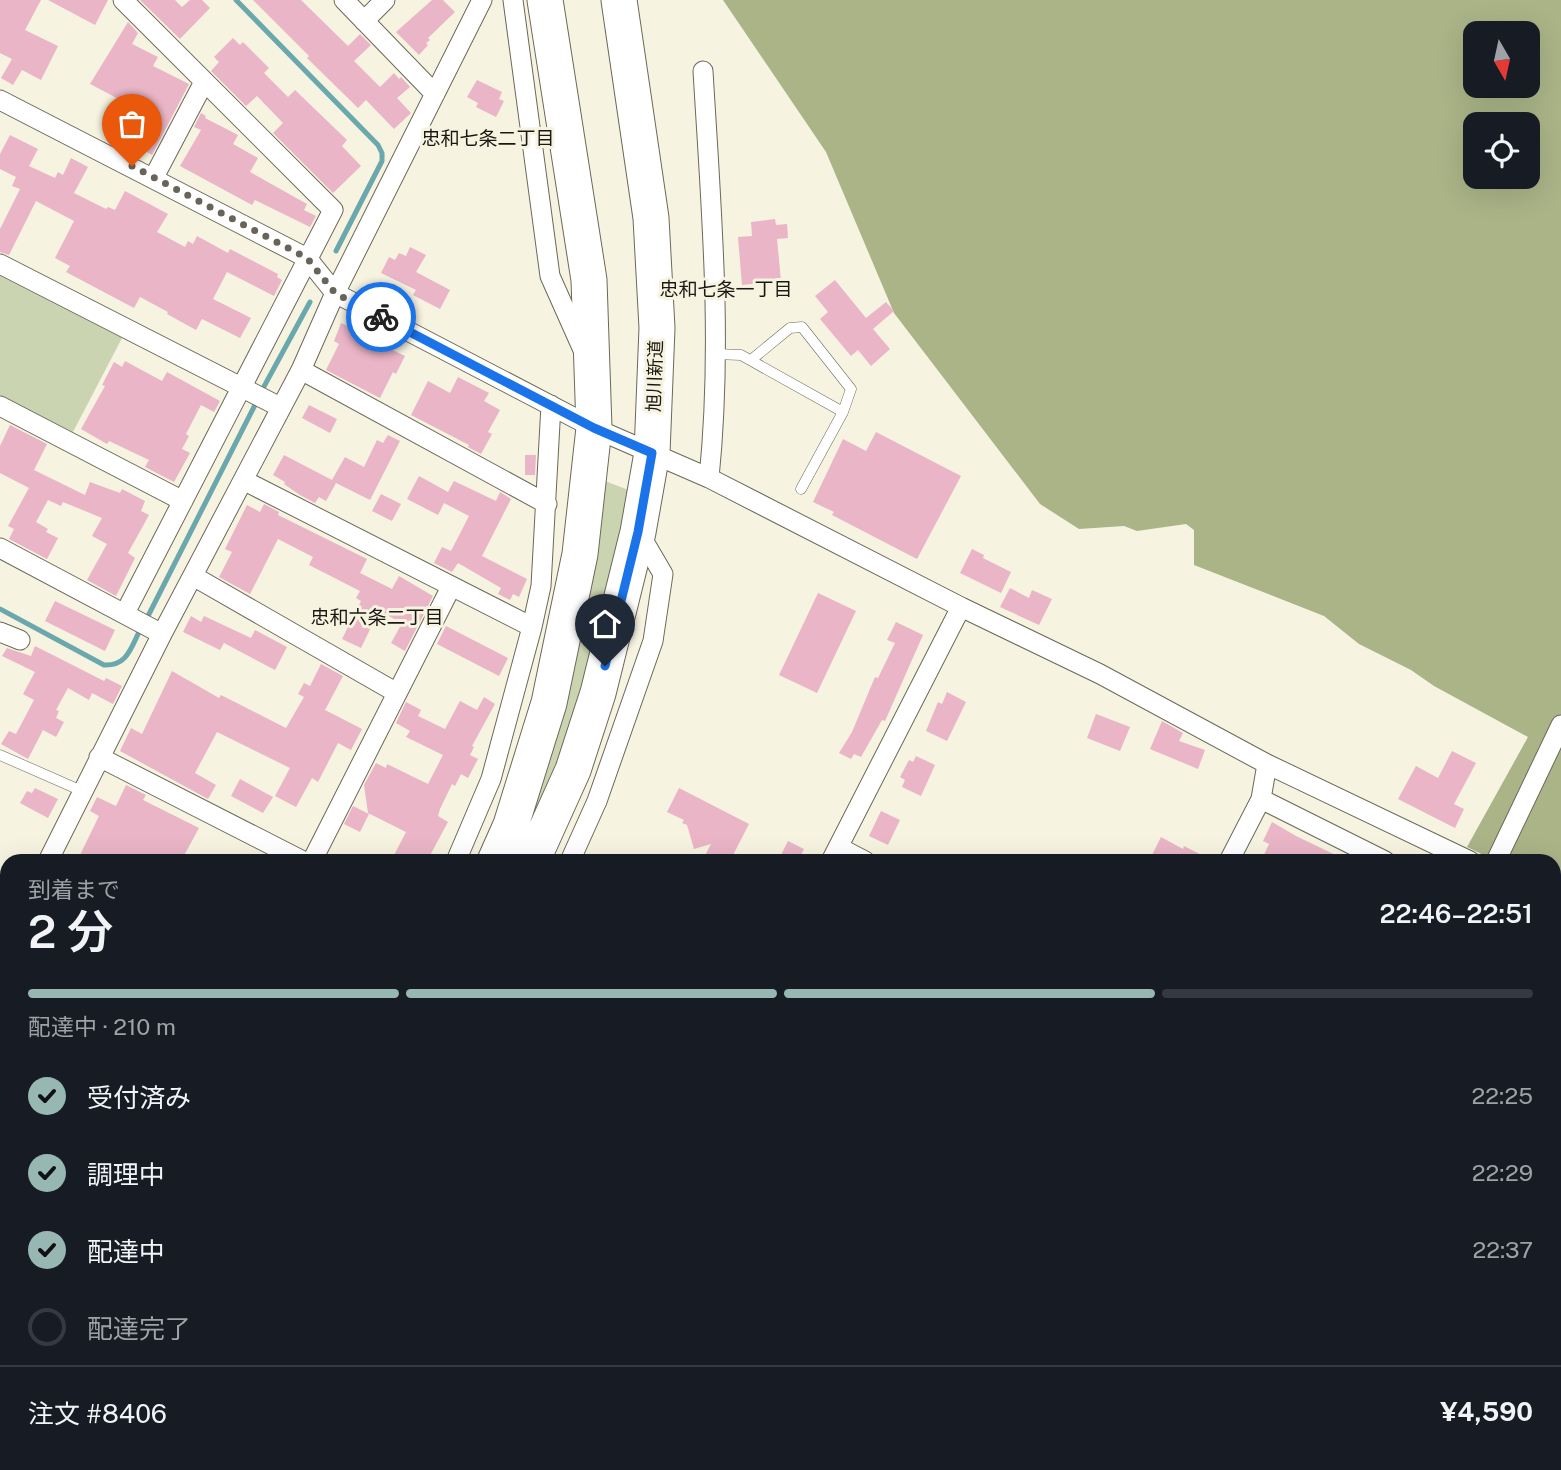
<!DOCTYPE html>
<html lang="ja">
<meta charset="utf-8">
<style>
:root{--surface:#171b24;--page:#20242c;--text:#f1f3f6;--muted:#9ea1a6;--line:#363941;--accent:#97b7b2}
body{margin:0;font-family:"Public Sans","Noto Sans JP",sans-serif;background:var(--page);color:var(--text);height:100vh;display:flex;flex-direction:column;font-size:26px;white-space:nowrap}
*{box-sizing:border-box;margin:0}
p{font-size:23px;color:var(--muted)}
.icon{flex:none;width:38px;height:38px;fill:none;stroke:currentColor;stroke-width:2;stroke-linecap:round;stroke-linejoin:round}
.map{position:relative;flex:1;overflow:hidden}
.drawer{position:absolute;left:0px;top:854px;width:1561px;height:616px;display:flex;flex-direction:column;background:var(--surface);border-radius:21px 21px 0 0;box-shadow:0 7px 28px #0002}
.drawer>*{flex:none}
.needle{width:46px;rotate:171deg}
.tools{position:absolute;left:1463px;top:21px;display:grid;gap:14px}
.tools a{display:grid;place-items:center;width:77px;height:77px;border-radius:14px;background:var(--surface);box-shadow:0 7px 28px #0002;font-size:35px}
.pin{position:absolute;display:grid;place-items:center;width:60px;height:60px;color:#fff;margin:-72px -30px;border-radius:50% 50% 50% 0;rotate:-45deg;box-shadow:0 0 7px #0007}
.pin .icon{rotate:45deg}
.courier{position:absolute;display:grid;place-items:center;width:70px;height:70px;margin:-35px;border:5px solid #1a73e8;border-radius:50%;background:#fff;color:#222;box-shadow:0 2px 9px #0007}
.head em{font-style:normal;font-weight:600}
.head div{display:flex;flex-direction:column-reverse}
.head{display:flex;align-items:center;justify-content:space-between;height:119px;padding:0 28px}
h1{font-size:46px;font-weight:600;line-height:52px}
.bar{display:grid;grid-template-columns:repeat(4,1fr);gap:10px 7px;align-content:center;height:84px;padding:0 28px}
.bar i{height:9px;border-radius:5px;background:var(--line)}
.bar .current{background:var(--accent)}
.bar p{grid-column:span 4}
.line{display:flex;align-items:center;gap:18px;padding:0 28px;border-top:2px solid var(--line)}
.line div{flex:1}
ol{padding:0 28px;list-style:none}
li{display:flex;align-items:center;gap:21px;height:77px}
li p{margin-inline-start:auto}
li .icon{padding:7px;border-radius:50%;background:var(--accent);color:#111;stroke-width:4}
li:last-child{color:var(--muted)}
li i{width:38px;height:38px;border:4px solid var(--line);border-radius:50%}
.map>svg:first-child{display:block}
.green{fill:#cbd4b1}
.forest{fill:#aab487;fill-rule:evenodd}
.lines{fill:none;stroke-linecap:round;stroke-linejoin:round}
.stream{stroke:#6ba8ae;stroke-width:5}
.building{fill:#e9b5c7}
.lane-casing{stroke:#6c6859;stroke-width:11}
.street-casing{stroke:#6c6859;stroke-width:21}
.primary-casing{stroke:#6c6859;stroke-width:32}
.highway-casing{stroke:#6c6859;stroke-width:37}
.lane{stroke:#fff;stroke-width:10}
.street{stroke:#fff;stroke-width:19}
.primary{stroke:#fff;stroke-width:30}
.highway{stroke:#fff;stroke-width:35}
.done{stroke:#67655a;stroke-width:7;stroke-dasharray:0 12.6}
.route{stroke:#1a73e8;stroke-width:9}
.labels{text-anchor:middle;stroke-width:6;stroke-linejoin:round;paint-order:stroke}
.street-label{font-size:18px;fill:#1a1812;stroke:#f7f3e1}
.neighbourhood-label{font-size:19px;fill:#1a1812;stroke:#f7f3e1}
</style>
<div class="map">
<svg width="1561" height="1470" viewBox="0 0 1561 1470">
<rect width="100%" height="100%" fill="#f7f3e1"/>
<path class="green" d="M 0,276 L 122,338 L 73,432 L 0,395 Z
M 605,481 L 631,491 L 589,690 L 523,861 L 506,861 Z
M 1197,1463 L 1443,1463 L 1441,1470 L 1193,1470 Z"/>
<path class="forest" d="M 723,0 L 1561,0 L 1561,896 L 1554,892 L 1554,861 L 1496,861 L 1467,847 L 1528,737 L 1434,686 L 1411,670 L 1359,644 L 1324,616 L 1194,565 L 1194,530 L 1186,524 L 1137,531 L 1124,526 L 1079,529 L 1040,504 L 894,313 L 826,152 ZM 1475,33 L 1528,33 L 1528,86 L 1475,86 ZM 1475,124 L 1528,124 L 1528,177 L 1475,177 Z"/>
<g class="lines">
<path class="stream" d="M 236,0 L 378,145 L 382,153 L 382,161 L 336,251
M 261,392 L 310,302
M 0,609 L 104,665 C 128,666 131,647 141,628
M 146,620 L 257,401"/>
</g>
<path class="building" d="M 0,0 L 41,0 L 25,30 L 58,46 L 41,80 L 22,70 L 13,85 L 1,78 L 12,59 L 0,53 Z
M 48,0 L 108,0 L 95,25 Z
M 140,0 L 175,0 L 182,7 L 190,0 L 202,0 L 210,8 L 180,39 Z
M 253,0 L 301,0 L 348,46 L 360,34 L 371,45 L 354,61 L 380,87 L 394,73 L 399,79 L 401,77 L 410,87 L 397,98 L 411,113 L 394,129 L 366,100 L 358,108 L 307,58 L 309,56 Z
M 432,0 L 443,0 L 455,12 L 428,38 L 430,40 L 426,43 L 428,45 L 419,55 L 396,32 Z
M 128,22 L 138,33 L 132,44 L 158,57 L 153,66 L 189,84 L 152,155 L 117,134 L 132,106 L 90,84 Z
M 233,38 L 240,45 L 243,42 L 269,68 L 264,73 L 288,97 L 295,90 L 347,140 L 342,146 L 361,166 L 333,193 L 273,133 L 283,123 L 257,96 L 246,106 L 211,71 L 219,62 L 214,57 Z
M 477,80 L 502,92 L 499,99 L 504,101 L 496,117 L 476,107 L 478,103 L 467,97 Z
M 201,113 L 206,116 L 205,118 L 238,135 L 233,144 L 258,158 L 250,172 L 307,204 L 304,210 L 316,216 L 310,227 L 255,200 L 252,205 L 180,166 L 201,130 L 194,127 Z
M 10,135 L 38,149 L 29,166 L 55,178 L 58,172 L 63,175 L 71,158 L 88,167 L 74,193 L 106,209 L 108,207 L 115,210 L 125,191 L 168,214 L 157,232 L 185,247 L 188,241 L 193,244 L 197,236 L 228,253 L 230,249 L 278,274 L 277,277 L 282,280 L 274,296 L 227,272 L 213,299 L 251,318 L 240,338 L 202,319 L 196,330 L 167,314 L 168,312 L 140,297 L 134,308 L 66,272 L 70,266 L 55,258 L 74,221 L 36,201 L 9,255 L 0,252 L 0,229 L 20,189 L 12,186 L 16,177 L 0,169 L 0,154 Z
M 775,219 L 776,225 L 787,224 L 788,238 L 777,239 L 781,281 L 742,285 L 738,237 L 752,236 L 751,222 Z
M 410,247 L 426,255 L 416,272 L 450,290 L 440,309 L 413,295 L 416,290 L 381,273 L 389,257 L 395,260 L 399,253 L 406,256 Z
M 835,280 L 866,318 L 886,302 L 894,311 L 873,329 L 890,349 L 871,366 L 858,350 L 851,356 L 820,319 L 828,312 L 815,296 Z
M 341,323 L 367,334 L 366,337 L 405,356 L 396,374 L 393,372 L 380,398 L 326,370 L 339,344 L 334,341 Z
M 125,361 L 162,381 L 167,372 L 220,401 L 214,412 L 201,405 L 186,434 L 189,436 L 182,449 L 190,453 L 174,482 L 145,467 L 149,460 L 109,441 L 107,444 L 81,429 L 105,386 L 102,385 L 114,362 L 122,367 Z
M 458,377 L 489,393 L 484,401 L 500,410 L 488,432 L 492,434 L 481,454 L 468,447 L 469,445 L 411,415 L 428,381 L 450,393 Z
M 309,405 L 337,419 L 330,433 L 302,418 Z
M 10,425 L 47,444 L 34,470 L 85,495 L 90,482 L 120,493 L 122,489 L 145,501 L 141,511 L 149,515 L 128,553 L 135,558 L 116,596 L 87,580 L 107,544 L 92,536 L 102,518 L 63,502 L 61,506 L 48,500 L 36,522 L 48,529 L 46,532 L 58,538 L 47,559 L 9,539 L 14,529 L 8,526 L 29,488 L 0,473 L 0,446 Z
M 876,432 L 961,476 L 917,559 L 832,515 L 834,512 L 813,502 L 843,439 L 866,451 Z
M 388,435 L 400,441 L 370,500 L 336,483 L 326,501 L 319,497 L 315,503 L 300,495 L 284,484 L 285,482 L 273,475 L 284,455 L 332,480 L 345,457 L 364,467 L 377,440 L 383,443 Z
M 525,455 L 536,455 L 535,475 L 525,475 Z
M 419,476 L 448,492 L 454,481 L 496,501 L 500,492 L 511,499 L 482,556 L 527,579 L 519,597 L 513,594 L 510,600 L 498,594 L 501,588 L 458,563 L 452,572 L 434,563 L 442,547 L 451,551 L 469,516 L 444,503 L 438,515 L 407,499 Z
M 381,494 L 401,504 L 392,521 L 372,511 Z
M 264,504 L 279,512 L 278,515 L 367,559 L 360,573 L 392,589 L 399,576 L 433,596 L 405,651 L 391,643 L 402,623 L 379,611 L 361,648 L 342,639 L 361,601 L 356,598 L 360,591 L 309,565 L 313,557 L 278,539 L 250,594 L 219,577 L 232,552 L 225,549 L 247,505 L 260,512 Z
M 972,549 L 984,555 L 983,558 L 1011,572 L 1001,593 L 960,573 Z
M 1010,588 L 1029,598 L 1032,590 L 1052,599 L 1039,625 L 1000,607 Z
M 818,593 L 856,611 L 817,693 L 779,675 Z
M 55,601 L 115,630 L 105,651 L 45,621 Z
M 191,616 L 201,622 L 204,616 L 251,638 L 255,630 L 287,647 L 275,670 L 224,643 L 220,650 L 183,632 Z
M 896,622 L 923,635 L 885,721 L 882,720 L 861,757 L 854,754 L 851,759 L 839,753 L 852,732 L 875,677 L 878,678 L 895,643 L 887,640 Z
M 446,626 L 508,658 L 499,676 L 437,644 Z
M 35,646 L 104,681 L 106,678 L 122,686 L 113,704 L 92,693 L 89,700 L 68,688 L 56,710 L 59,711 L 56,718 L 64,722 L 56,737 L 43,730 L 28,759 L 1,744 L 9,731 L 16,734 L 34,700 L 23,694 L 35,672 L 2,656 L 7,648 L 31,656 Z
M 321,664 L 343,676 L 325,710 L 362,729 L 351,750 L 338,743 L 318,782 L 312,778 L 296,807 L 275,796 L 290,768 L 217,732 L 195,773 L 216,785 L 208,799 L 120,751 L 131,728 L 142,734 L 172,671 L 219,698 L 221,695 L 286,728 L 304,697 L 298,694 L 304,683 L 310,686 Z
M 947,692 L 966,702 L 947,741 L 926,731 L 938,702 L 942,704 Z
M 484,697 L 495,704 L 472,746 L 474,747 L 470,755 L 478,759 L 468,778 L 461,774 L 455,786 L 452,784 L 440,809 L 438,816 L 448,822 L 427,861 L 401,861 L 393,857 L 406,832 L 368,813 L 364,785 L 376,763 L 386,768 L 387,764 L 428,784 L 443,755 L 406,737 L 410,731 L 396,723 L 406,702 L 421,710 L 418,716 L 445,729 L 460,701 L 477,710 Z
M 1096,714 L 1130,727 L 1120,751 L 1087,738 Z
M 1162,721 L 1183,733 L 1179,741 L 1205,750 L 1198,769 L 1150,749 Z
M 1452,751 L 1476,763 L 1454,804 L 1464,809 L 1455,828 L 1398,799 L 1416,766 L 1438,778 Z
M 916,756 L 935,765 L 921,796 L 902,787 L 905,780 L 900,777 L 909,760 L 913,762 Z
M 240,779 L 273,797 L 263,813 L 231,796 Z
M 126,785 L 146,795 L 143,800 L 199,828 L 181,861 L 77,861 L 99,816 L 90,811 L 97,797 L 116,806 Z
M 35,788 L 58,799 L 48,818 L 20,803 L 27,791 L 32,793 Z
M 679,788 L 749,824 L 730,861 L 702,861 L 711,844 L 694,849 L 687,825 L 682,823 L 684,820 L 667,812 Z
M 353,806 L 369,814 L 360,832 L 344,824 Z
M 881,811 L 900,820 L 888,845 L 869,836 Z
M 1272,822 L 1296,836 L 1348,861 L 1261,861 L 1269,844 L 1263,841 Z
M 1161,837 L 1183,849 L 1184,846 L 1213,861 L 1149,861 Z
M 788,841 L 804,849 L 798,861 L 778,861 Z"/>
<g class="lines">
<defs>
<path id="lane" d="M 715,354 L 741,355 L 843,412 L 801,489
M 751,360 L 790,328 L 802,327 L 851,389 L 843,412
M 0,755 L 82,791
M 1109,1470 L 1112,1463
M 1478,1470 L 1480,1463"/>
<path id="street" d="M 123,0 L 333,210 L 125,613
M 344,0 L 435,94
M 513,0 L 550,276 L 583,350
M 364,21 L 385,0
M 703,71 C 711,206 723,342 709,478
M 0,100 L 307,258 L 335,293 L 594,428 L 709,478 L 961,607 L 1100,674 L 1267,764 L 1470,861
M 154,177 L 204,82
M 0,264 L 280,407
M 301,370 L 547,504
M 0,406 L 183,501
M 243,480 L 532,627
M 0,548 L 162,634
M 193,576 L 397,693
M 0,632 L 20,640
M 99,757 L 303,861
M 1261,799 L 1385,861
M 838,847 L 865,861
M 48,861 L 162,634 L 301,370 L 335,293 L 482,0
M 312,861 L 451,587
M 456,861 L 491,779 L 532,627 L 541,586 L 551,405
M 570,861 L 597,801 L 653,641 L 663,574 L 639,533
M 831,861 L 961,607
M 1229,861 L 1261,799 L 1267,764
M 1496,861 L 1561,725
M 1554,905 L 1561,909
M 0,954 L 7,940
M 0,986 L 7,990
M 0,1156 L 7,1156
M 626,1463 L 640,1470
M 802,1470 L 803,1463"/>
<path id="primary" d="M 0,1228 L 7,1238"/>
<path id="highway" d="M 495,861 L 511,825 L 549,703 L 580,554 L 594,428 L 589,280 L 545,0
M 532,861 L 573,770 L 598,693 L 638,532 L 652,453 L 657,328 L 651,218 L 619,0
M 182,1470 L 186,1463
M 216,1470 L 220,1463"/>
</defs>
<use href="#lane" class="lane-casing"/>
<use href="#street" class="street-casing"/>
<use href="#primary" class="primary-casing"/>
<use href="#highway" class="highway-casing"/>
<use href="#lane" class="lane"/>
<use href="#street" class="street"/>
<use href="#primary" class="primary"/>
<use href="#highway" class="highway"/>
</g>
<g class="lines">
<path class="done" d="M 132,166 L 307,258 L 335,293 L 381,317"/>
<path class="route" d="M 381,317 L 594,428 L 652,453 L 638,532 L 605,666"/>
</g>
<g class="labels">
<g class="street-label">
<text transform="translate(655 376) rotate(-88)" y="6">旭川新道</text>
</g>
<g class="neighbourhood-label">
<text x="488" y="145">忠和七条二丁目</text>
<text x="726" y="296">忠和七条一丁目</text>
<text x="377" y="624">忠和六条二丁目</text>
</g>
</g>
</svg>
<div class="tools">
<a><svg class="needle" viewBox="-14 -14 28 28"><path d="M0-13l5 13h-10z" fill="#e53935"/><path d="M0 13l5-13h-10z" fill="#9ea1a6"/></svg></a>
<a><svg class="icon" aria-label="locate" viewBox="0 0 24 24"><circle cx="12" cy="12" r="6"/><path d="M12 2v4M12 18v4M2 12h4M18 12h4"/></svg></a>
</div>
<div class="pin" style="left:132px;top:166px;background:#ea580c"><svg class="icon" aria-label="bag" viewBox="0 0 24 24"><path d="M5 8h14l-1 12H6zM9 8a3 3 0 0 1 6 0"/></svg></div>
<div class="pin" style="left:605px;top:666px;background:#1f2937"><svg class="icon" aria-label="home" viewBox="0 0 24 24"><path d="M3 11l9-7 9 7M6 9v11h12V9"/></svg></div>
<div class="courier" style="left:381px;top:317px"><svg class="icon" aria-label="bike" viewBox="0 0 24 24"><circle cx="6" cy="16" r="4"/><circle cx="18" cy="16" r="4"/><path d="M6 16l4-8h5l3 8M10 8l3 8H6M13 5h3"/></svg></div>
<section class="drawer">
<div class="head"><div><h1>2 分</h1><p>到着まで</p></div><em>22:46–22:51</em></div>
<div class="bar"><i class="current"></i><i class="current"></i><i class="current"></i><i></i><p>配達中 · 210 m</p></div>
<ol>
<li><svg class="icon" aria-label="check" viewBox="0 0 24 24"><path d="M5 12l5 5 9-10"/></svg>受付済み<p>22:25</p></li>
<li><svg class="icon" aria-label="check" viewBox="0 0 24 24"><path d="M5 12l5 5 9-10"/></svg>調理中<p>22:29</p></li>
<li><svg class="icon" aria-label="check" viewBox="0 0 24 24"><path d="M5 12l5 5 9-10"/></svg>配達中<p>22:37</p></li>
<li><i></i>配達完了</li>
</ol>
<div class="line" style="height:91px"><div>注文 #8406</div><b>¥4,590</b></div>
</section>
</div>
